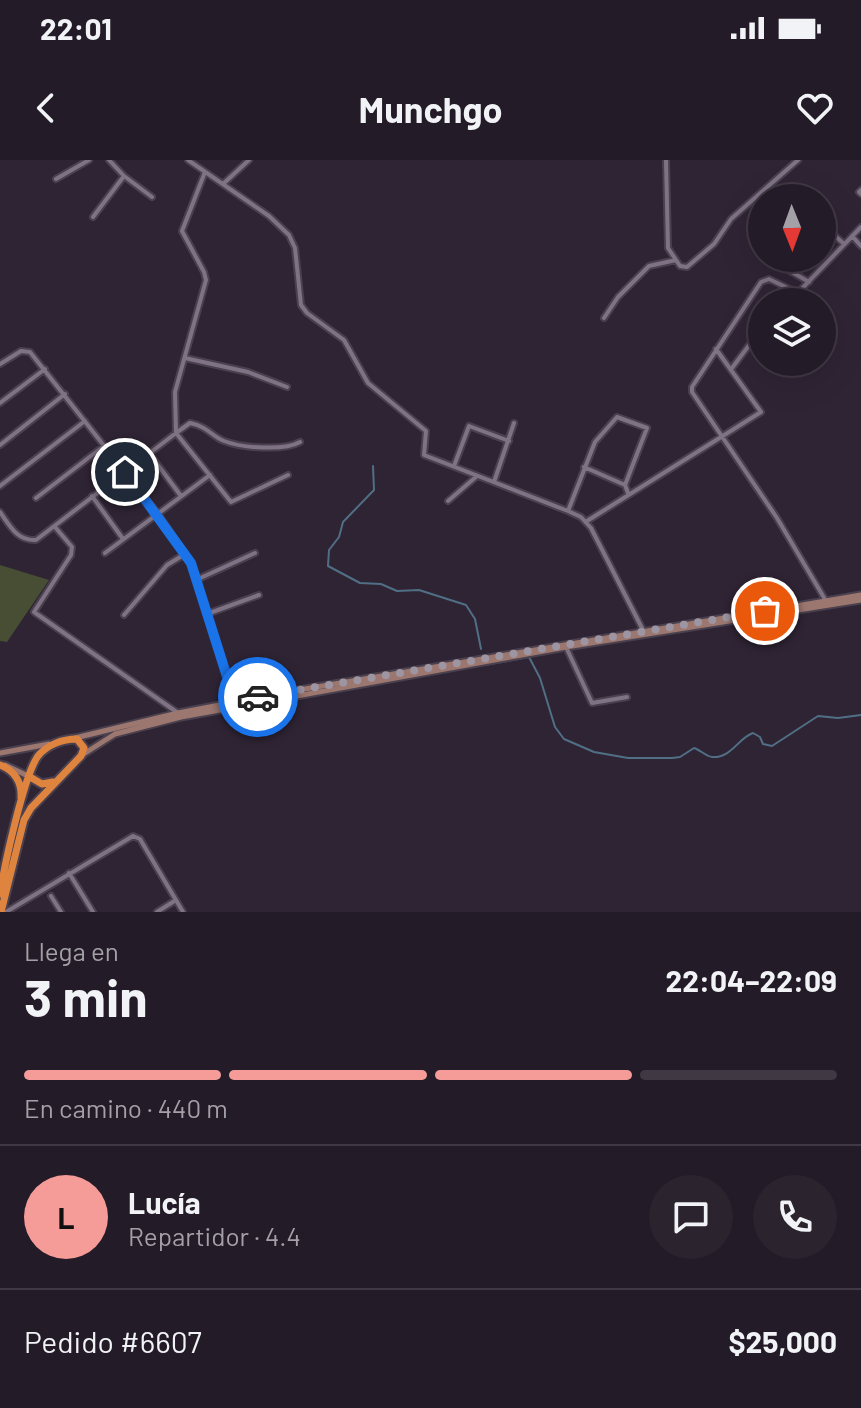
<!DOCTYPE html>
<html lang="es">
<meta charset="utf-8">
<style>
:root{--surface:#231b27;--page:#2b242f;--text:#f1f3f6;--muted:#a3a1a7;--line:#403944;--accent:#f59b98}
body{margin:0;font-family:Barlow,sans-serif;background:var(--page);color:var(--text);height:100vh;display:flex;flex-direction:column;font-size:30px;white-space:nowrap}
*{box-sizing:border-box;margin:0}
p{font-size:26px;color:var(--muted)}
.icon{flex:none;width:44px;height:44px;fill:none;stroke:currentColor;stroke-width:2;stroke-linecap:round;stroke-linejoin:round}
.map{position:relative;height:752px;overflow:hidden}
.drawer{display:flex;flex-direction:column;background:var(--surface);flex:1}
.drawer>*{flex:none}
.needle{width:52px;rotate:179deg}
.controls{position:absolute;left:748px;top:24px;display:grid;gap:16px}
.controls a{display:grid;place-items:center;width:88px;height:88px;border-radius:50%;background:var(--surface);box-shadow:0 8px 32px #0002,0 0 0 2px var(--line);font-size:40px}
.pin{position:absolute;display:grid;place-items:center;width:68px;height:68px;color:#fff;margin:-34px;border:4px solid #fff;border-radius:50%;box-shadow:0 2px 8px #0007}
.courier{position:absolute;display:grid;place-items:center;width:80px;height:80px;margin:-40px;border:6px solid #1a73e8;border-radius:50%;background:#fff;color:#222;box-shadow:0 2px 10px #0007}
.head em{font-style:normal;font-weight:700}
.head div{display:flex;flex-direction:column-reverse}
.head{display:flex;align-items:center;justify-content:space-between;height:136px;padding:0 24px}
h1{font-size:52px;font-weight:700;line-height:60px}
.bar{display:grid;grid-template-columns:repeat(4,1fr);gap:12px 8px;align-content:center;height:96px;padding:0 24px}
.bar i{height:10px;border-radius:6px;background:var(--line)}
.bar .active{background:var(--accent)}
.bar p{grid-column:span 4}
.line{display:flex;align-items:center;gap:20px;padding:0 24px;border-top:2px solid var(--line)}
.line div{flex:1}
.round{display:grid;place-items:center;flex:none;width:84px;height:84px;border-radius:42px;background:var(--page)}
.status{display:flex;justify-content:space-between;align-items:center;height:56px;padding:0 40px;background:var(--surface);direction:ltr}
.status svg{height:22px;fill:currentColor}
header{display:flex;justify-content:space-between;align-items:center;height:104px;padding:0 24px;background:var(--surface);font-size:36px;font-weight:700}
.map>svg:first-child{display:block}
.green{fill:#474e34}
.lines{fill:none;stroke-linecap:round;stroke-linejoin:round}
.stream{stroke:#506f85;stroke-width:2}
.street-casing{stroke:#4a404e;stroke-width:8}
.secondary-casing{stroke:#4a404e;stroke-width:9}
.highway-casing{stroke:#4a404e;stroke-width:11}
.street{stroke:#7f7285;stroke-width:4}
.secondary{stroke:#9c7770;stroke-width:5}
.highway{stroke:#de843e;stroke-width:7}
.done{stroke:#9e95a2;stroke-width:8;stroke-dasharray:0 14.4}
.route{stroke:#1a73e8;stroke-width:10}
</style>
<div class="status"><b>22:01</b><svg viewBox="0 0 49 12"><path d="M0 12V9h3v3zM5 12V6h3v6zM10 12V3h3v9zM15 12V0h3v12zM26 1h20v11H26zM47 4h2v5h-2z"/></svg></div>
<header><svg class="icon" aria-label="back" viewBox="0 0 24 24"><path d="M15 5l-7 7 7 7"/></svg>Munchgo<svg class="icon" aria-label="heart" viewBox="0 0 24 24"><path d="M12 20l-8-8c-3-5 5-10 8-4 3-6 11-1 8 4z"/></svg></header>
<div class="map">
<svg width="861" height="752" viewBox="0 0 861 752">
<rect width="100%" height="100%" fill="#2f2434"/>
<path class="green" d="M 0,405 L 49,420 L 7,482 L 0,481 Z"/>
<g class="lines">
<path class="stream" d="M 373,306 L 374,330 L 343,362 L 339,377 L 329,390 L 328,406 L 360,423 L 381,424 L 397,431 L 419,430 L 466,445 L 475,459 L 481,489
M 484,505 L 529,497 L 540,518 L 555,567 L 564,579 L 594,592 L 628,598 L 672,598 L 680,597 L 694,588 C 700,590 706,596 712,597 C 732,598 738,578 753,573 L 760,577 L 763,584 L 772,586 L 818,556 L 838,558 L 861,555"/>
<defs>
<path id="street" d="M 109,0 L 124,16 L 152,37
M 188,0 L 269,56 L 289,75 L 295,88 L 301,145 L 307,153 L 344,180 L 368,223 L 426,271 L 424,295 L 568,351 L 581,357 L 591,368 L 644,472
M 666,0 L 668,88 L 680,106 L 687,107 L 714,84 L 731,59 L 798,0
M 205,12 L 182,71 L 204,112 L 206,120 L 175,232 L 176,273 L 190,263 C 209,267 211,276 224,281 C 242,288 284,291 300,282
M 56,19 L 89,0
M 223,24 L 249,0
M 861,30 L 859,32 L 861,34
M 93,57 L 124,16
M 822,64 L 844,84
M 852,76 L 861,86
M 773,101 L 809,122
M 798,133 L 769,119 L 761,122 L 692,227 L 692,232 L 777,358 L 826,441
M 789,142 L 861,67
M 604,158 L 618,137 L 649,106 L 676,100
M 185,198 L 248,212 L 287,227
M 0,204 L 21,191 L 30,192 L 158,354 L 191,403 L 235,542
M 732,208 L 762,168
M 0,243 L 45,209
M 0,285 L 65,234
M 149,293 L 181,336
M 454,306 L 469,266 L 509,281
M 584,307 L 625,325
M 494,322 L 514,263
M 0,326 L 85,261
M 92,336 L 123,379
M 36,338 L 104,286
M 448,341 L 477,316
M 568,351 L 595,282 L 617,257 L 647,268 L 625,325 L 628,333
M 0,352 C 10,366 17,381 36,380 L 176,273 L 231,342 L 288,315
M 587,361 L 761,252 L 716,189
M 55,367 L 72,387 L 71,395 L 34,452 L 178,553
M 105,393 L 210,315
M 196,420 L 255,393
M 207,454 L 259,435
M 124,455 L 167,405 L 185,394
M 566,487 L 592,543 L 627,537
M 69,713 L 93,752
M 51,736 L 61,752
M 6,752 L 133,676 L 140,679 L 183,752
M 157,752 L 176,740"/>
<path id="secondary" d="M 75,578 L 178,553 L 287,532 L 861,435
M 0,593 L 49,584
M 82,595 L 115,574 L 181,557 L 566,487 L 861,440
M 5,605 L 28,616"/>
<path id="highway" d="M 0,605 C 14,610 22,622 21,637
M 30,617 L 42,624 L 53,622
M 0,734 C 4,707 24,615 38,596 C 47,585 62,579 77,579 L 84,588 L 81,596 L 31,648 L 24,660 L 1,752"/>
</defs>
<use href="#street" class="street-casing"/>
<use href="#secondary" class="secondary-casing"/>
<use href="#highway" class="highway-casing"/>
<use href="#street" class="street"/>
<use href="#secondary" class="secondary"/>
<use href="#highway" class="highway"/>
</g>
<g class="lines">
<path class="done" d="M 258,537 L 765,451"/>
<path class="route" d="M 125,312 L 191,403 L 235,542 L 258,537"/>
</g>
</svg>
<div class="controls">
<a><svg class="needle" viewBox="-14 -14 28 28"><path d="M0-13l5 13h-10z" fill="#e53935"/><path d="M0 13l5-13h-10z" fill="#a3a1a7"/></svg></a>
<a><svg class="icon" aria-label="layers" viewBox="0 0 24 24"><path d="M12 4l9 5-9 5-9-5zM3 14l9 5 9-5"/></svg></a>
</div>
<div class="pin" style="left:765px;top:451px;background:#ea580c"><svg class="icon" aria-label="bag" viewBox="0 0 24 24"><path d="M5 8h14l-1 12H6zM9 8a3 3 0 0 1 6 0"/></svg></div>
<div class="pin" style="left:125px;top:312px;background:#1f2937"><svg class="icon" aria-label="home" viewBox="0 0 24 24"><path d="M3 11l9-7 9 7M6 9v11h12V9"/></svg></div>
<div class="courier" style="left:258px;top:537px"><svg class="icon" aria-label="car" viewBox="0 0 24 24"><path d="M5 17H2v-5l4-1 3-4h7l3 4 3 1v5h-3M9 17h6M6 11h13"/><circle cx="7" cy="17" r="2"/><circle cx="17" cy="17" r="2"/></svg></div>
</div>
<section class="drawer">
<div class="head"><div><h1>3 min</h1><p>Llega en</p></div><em>22:04–22:09</em></div>
<div class="bar"><i class="active"></i><i class="active"></i><i class="active"></i><i></i><p>En camino · 440 m</p></div>
<div class="line" style="height:144px"><b class="round" style="background:var(--accent);color:#111">L</b><div><b>Lucía</b><p>Repartidor · 4.4</p></div><a class="round"><svg class="icon" aria-label="chat" viewBox="0 0 24 24"><path d="M4 5h16v11H9l-5 4z"/></svg></a><a class="round"><svg class="icon" aria-label="phone" viewBox="0 0 24 24"><path d="M5 4h4l2 5-3 2q2 4 5 5l2-3 5 2v4C11 20 4 13 5 4z"/></svg></a></div>
<div class="line" style="height:104px"><div>Pedido #6607</div><b>$25,000</b></div>
</section>
